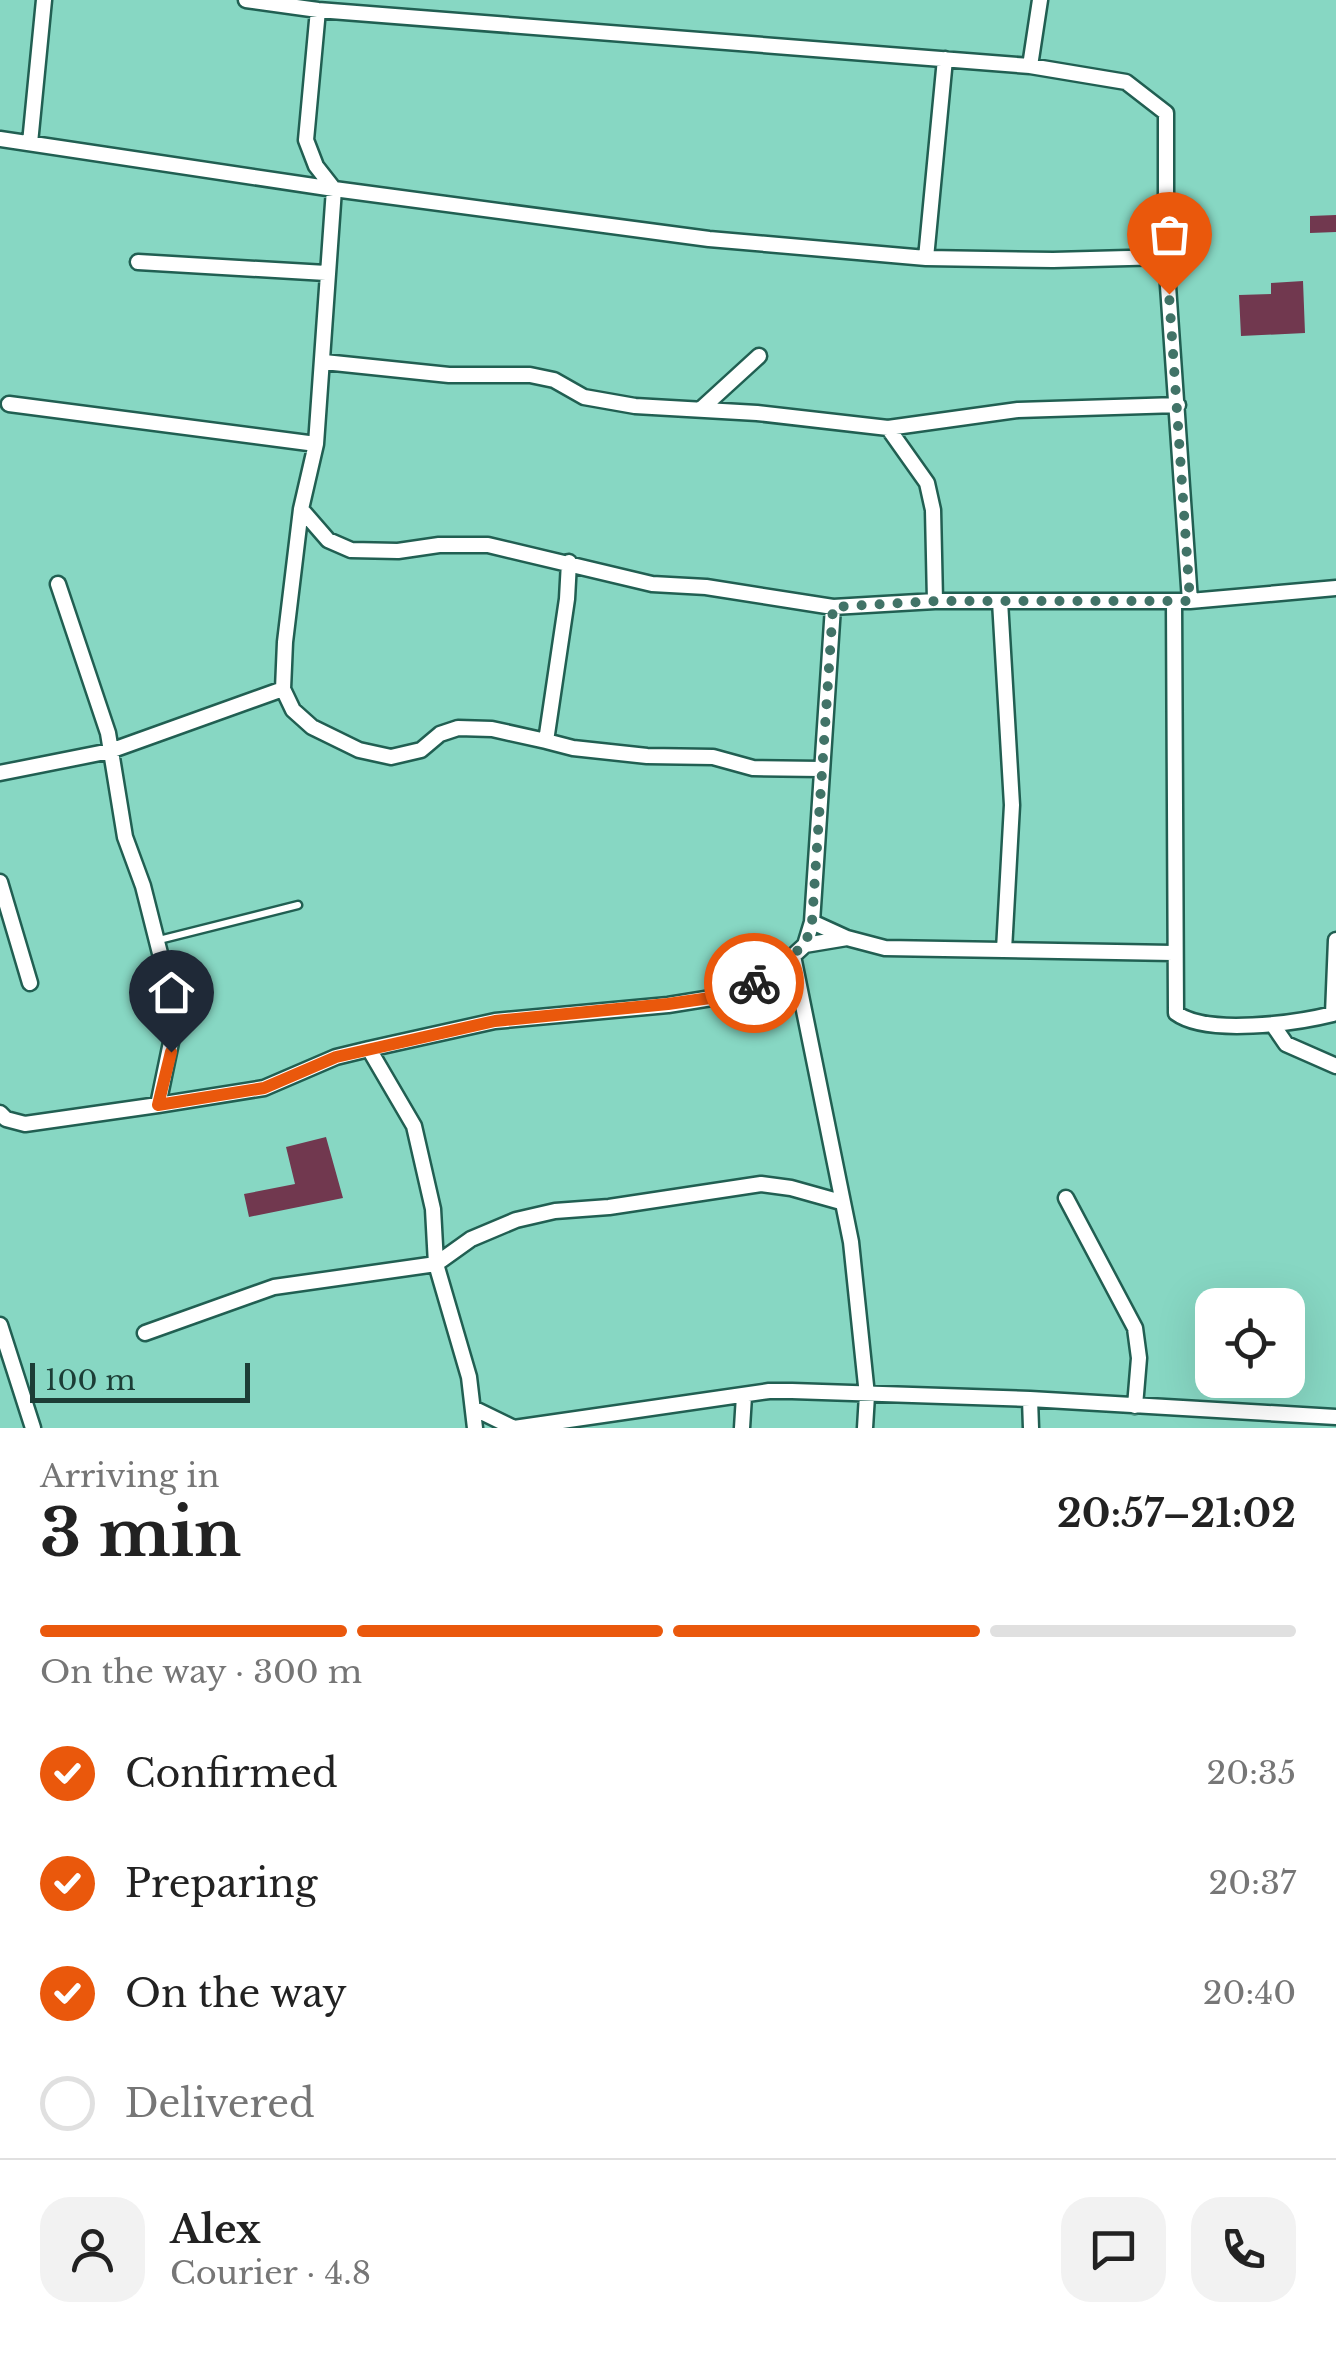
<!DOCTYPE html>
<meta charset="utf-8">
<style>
:root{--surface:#fff;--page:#f2f2f2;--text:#222;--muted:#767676;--line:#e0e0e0;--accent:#ea580c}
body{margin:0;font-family:"Libre Baskerville",serif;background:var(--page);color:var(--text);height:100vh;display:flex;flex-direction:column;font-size:38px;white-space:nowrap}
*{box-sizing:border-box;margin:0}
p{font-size:32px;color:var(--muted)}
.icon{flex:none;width:55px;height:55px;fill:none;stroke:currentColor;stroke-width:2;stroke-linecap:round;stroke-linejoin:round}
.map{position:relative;height:1428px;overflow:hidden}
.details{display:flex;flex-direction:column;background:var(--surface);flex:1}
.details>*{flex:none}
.buttons{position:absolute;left:1195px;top:1288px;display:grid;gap:20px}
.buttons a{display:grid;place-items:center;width:110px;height:110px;border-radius:20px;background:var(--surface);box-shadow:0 10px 40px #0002;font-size:50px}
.scale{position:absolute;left:30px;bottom:25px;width:220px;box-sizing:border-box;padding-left:10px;border:5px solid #1c3d36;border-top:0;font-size:28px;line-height:35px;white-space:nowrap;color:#1c3d36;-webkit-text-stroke:8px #87d7c3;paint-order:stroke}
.pin{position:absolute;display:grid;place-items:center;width:85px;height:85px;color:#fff;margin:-102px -42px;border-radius:50% 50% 50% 0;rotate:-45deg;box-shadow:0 0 10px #0007}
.pin .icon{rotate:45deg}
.courier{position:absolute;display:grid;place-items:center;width:100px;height:100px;margin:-50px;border:8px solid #ea580c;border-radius:50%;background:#fff;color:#222;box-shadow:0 2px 12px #0007}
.head em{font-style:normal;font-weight:700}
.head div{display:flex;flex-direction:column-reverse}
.head{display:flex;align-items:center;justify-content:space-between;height:170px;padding:0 40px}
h1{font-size:65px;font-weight:700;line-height:75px}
.bar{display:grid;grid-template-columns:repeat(4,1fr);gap:15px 10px;align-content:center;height:120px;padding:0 40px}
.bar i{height:12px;border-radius:8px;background:var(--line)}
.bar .on{background:var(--accent)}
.bar p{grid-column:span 4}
.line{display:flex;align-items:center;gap:25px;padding:0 40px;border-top:2px solid var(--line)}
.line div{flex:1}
.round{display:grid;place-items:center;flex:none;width:105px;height:105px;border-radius:30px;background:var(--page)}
ol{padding:0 40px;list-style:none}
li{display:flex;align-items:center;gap:30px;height:110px}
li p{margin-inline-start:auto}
li .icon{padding:10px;border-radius:50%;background:var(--accent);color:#fff;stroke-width:4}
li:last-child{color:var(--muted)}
li i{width:55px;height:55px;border:5px solid var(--line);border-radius:50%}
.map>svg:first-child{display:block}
.building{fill:#71384f}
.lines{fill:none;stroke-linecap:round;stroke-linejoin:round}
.service-casing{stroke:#215f52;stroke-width:11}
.minor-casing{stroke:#215f52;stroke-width:19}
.service{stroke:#fff;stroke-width:6}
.minor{stroke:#fff;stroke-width:14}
.done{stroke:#417367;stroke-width:10;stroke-dasharray:0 18}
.route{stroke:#ea580c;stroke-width:12}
</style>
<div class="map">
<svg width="1336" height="1428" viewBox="0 0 1336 1428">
<rect width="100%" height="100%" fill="#87d7c3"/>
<path class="building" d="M 1336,215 L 1336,232 L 1310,233 L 1310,216 Z
M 1303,281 L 1305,333 L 1241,336 L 1239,295 L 1271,294 L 1271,283 Z
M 326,1137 L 343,1198 L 249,1217 L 244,1194 L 295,1184 L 286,1147 Z"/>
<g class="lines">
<defs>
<path id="service" d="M 159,940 L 298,905"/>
<path id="minor" d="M 246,0 L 318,10 L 1030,66 L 1126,82 L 1166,113 L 1166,257 L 1190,601
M 318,10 L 306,140 L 316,166 L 334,189 L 316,444 L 301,509 L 285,642 L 283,689 L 293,710 L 312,727 L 359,750 L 391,757 L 421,750 L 440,734 L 458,728 L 492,729 L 546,741
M 1030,66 L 1040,0
M 0,139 L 334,189 L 709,239 L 926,258 L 1053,260 L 1166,257
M 30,143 L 44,0
M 926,258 L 945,59
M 138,262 L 326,273
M 324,362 L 449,375 L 530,375 L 554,380 L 584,397 L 635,406 L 757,413 L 888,428 L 1018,410 L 1178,405
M 9,404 L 316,444
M 701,409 L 759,356
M 888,428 L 927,483 L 933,510 L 935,601
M 301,509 L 328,540 L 351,550 L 398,551 L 439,545 L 488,545 L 652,584 L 706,587 L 833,607 L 935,601 L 1190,601 L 1336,588
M 569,562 L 567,599 L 546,741 L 573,748 L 647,756 L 713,757 L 753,768 L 821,769
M 58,584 L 108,733 L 125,837 L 143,886 L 168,985 L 174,1028 L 158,1105 L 264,1088 L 336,1057 L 369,1049
M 1000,601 L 1012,805 L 1004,950
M 1174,601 L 1176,1013 C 1207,1036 1297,1023 1333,1014 L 1336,940
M 0,773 L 110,751 L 283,689
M 0,882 L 30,983
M 812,922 L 833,607
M 805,945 L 847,938
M 793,956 L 851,1242 L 867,1395 L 865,1428
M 1273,1025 L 1286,1044 L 1336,1066
M 0,1113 L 6,1119 L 25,1124 L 158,1105
M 1066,1198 L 1135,1328 L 1139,1358 L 1135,1406
M 0,1325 L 33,1428
M 145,1333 L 274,1287 L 436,1264 L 471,1239 L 516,1220 L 555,1211 L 609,1207 L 761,1184 L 791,1188 L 841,1202
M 1030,1399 L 1031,1428
M 473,1408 L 514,1428 L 769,1391 L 792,1391 L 1030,1399 L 1336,1417
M 475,1428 L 469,1377 L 436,1264 L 433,1209 L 414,1126 L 369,1049 L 495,1021 L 668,1005 L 724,996 L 750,985 L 793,956 L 805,945 L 812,922 L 847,938 L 885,948 L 1173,953
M 742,1428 L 744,1396"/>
</defs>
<use href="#service" class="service-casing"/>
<use href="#minor" class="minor-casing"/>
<use href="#service" class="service"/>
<use href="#minor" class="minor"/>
</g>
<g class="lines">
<path class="done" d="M 754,983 L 805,945 L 812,922 L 833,607 L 936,601 L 1190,601 L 1169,294"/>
<path class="route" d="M 171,1052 L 158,1105 L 264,1088 L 336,1057 L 495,1021 L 668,1004 L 724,996 L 754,983"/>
</g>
</svg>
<div class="buttons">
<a><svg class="icon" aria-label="locate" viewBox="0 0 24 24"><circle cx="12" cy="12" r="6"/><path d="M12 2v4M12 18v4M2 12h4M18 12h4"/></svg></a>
</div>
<div class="scale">100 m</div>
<div class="pin" style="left:1169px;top:294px;background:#ea580c"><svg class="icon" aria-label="bag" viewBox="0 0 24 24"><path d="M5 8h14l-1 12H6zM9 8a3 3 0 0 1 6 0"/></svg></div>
<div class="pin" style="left:171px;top:1052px;background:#1f2937"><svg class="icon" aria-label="home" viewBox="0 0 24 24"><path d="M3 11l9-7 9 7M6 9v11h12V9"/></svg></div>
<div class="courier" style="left:754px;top:983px"><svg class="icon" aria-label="bike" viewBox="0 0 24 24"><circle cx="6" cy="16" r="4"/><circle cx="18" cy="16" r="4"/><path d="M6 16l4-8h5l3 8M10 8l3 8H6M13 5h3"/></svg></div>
</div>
<section class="details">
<div class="head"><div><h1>3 min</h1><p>Arriving in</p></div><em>20:57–21:02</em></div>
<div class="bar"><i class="on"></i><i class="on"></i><i class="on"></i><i></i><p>On the way · 300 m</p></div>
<ol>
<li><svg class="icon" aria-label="check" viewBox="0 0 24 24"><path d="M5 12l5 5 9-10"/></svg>Confirmed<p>20:35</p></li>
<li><svg class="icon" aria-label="check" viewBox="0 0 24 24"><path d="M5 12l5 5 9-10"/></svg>Preparing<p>20:37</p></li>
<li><svg class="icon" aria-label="check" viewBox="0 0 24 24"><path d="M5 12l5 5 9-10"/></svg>On the way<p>20:40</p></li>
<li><i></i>Delivered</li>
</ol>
<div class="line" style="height:180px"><a class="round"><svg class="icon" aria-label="person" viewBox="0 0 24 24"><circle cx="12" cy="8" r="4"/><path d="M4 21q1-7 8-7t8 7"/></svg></a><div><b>Alex</b><p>Courier · 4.8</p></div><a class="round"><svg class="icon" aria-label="chat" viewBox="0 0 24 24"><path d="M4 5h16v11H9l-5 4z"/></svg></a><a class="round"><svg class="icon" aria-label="phone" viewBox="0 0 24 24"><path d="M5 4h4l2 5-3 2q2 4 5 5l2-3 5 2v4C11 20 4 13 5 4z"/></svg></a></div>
</section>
